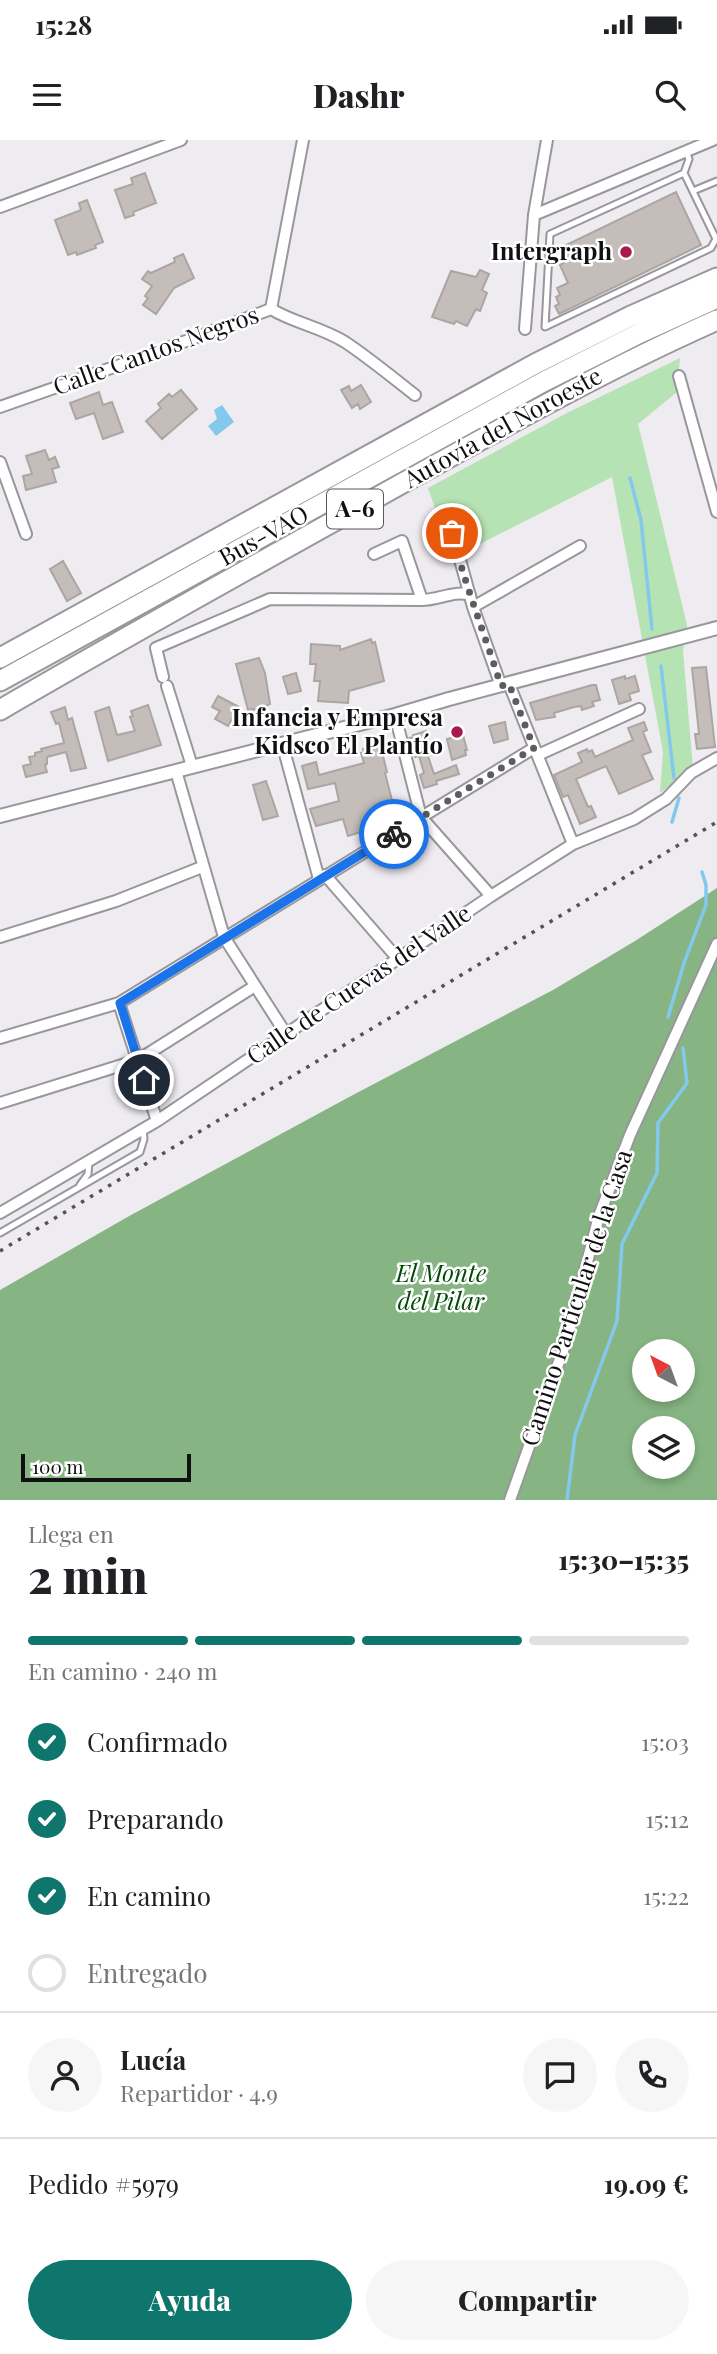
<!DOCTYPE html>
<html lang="es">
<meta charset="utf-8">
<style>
:root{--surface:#fff;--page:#f6f6f6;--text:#202124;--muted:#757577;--line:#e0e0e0;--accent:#0f766e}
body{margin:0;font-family:"Playfair Display",serif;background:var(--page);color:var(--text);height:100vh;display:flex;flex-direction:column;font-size:26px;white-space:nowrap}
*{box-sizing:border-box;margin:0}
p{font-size:23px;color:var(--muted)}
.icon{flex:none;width:38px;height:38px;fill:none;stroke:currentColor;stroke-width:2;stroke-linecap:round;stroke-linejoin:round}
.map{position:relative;height:1360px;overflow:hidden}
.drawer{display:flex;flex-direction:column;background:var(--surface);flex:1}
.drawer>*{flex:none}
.needle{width:46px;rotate:319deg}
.controls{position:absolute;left:632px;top:1199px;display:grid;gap:14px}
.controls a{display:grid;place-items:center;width:63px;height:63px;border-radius:50%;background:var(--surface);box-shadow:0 4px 10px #0003;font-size:35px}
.scale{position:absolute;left:21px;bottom:18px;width:170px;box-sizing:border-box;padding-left:7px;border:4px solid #100f11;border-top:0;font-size:19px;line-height:24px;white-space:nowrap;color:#100f11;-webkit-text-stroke:5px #fff;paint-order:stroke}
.pin{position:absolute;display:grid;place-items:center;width:60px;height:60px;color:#fff;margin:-30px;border:4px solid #fff;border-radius:50%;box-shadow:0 2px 7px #0007}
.courier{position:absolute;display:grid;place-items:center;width:70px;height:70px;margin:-35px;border:5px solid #1a73e8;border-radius:50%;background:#fff;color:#222;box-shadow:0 2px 9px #0007}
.overview em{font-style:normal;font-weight:800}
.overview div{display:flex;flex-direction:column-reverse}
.overview{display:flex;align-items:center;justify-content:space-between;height:119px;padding:0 28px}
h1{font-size:46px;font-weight:800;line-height:52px}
.bar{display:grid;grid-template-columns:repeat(4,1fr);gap:10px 7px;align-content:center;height:84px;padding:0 28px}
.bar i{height:9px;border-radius:5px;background:var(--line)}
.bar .selected{background:var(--accent)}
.bar p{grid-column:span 4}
.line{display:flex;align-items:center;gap:18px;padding:0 28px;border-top:2px solid var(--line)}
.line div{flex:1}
.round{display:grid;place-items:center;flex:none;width:74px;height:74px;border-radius:37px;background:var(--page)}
ol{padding:0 28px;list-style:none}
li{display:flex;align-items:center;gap:21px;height:77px}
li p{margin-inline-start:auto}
li .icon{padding:7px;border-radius:50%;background:var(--accent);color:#fff;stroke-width:4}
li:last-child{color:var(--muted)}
li i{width:38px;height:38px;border:4px solid var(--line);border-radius:50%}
.primary-button{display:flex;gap:14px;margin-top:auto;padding:14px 28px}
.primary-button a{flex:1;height:80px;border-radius:42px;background:var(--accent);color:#fff;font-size:28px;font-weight:800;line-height:80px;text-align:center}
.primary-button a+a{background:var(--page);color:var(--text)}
.status{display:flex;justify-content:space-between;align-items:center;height:49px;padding:0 35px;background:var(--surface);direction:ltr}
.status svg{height:19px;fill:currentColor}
header{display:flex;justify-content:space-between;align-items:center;height:91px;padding:0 28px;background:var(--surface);font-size:32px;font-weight:800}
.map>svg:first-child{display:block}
.green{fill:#b6e3b3}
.forest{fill:#86b583;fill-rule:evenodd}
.water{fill:#82c9ed}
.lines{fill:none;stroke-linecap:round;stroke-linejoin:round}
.stream{stroke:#82c9ed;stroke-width:3.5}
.building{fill:#c4bdba;stroke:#aca6a2;stroke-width:2}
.service-casing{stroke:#99969c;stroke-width:9}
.minor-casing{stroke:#99969c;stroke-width:14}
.tertiary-casing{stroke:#99969c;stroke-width:16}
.motorway-casing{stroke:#99969c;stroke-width:23}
.service{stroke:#fff;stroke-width:5}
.minor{stroke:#fff;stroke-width:10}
.tertiary{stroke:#fff;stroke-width:12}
.motorway{stroke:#fff;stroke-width:19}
.rail{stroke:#535255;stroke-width:3.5;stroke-dasharray:3.5 7;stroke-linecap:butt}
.done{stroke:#5e5c5f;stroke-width:7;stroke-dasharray:0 12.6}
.route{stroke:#1a73e8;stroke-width:9}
.poi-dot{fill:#ab184b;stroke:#fff;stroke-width:2.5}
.labels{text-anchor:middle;stroke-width:5;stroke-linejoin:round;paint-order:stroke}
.shield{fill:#fff;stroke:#585758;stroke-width:2}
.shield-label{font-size:23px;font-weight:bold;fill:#100f11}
.poi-label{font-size:24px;font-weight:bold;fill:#100f11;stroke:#fff;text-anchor:end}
.street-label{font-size:24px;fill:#100f11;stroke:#fff}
.park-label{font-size:24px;font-style:italic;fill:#004b06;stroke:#fff}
</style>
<div class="status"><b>15:28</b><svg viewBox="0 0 49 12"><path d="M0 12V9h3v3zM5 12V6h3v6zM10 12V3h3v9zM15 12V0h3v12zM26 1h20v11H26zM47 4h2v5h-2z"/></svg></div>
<header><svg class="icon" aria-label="menu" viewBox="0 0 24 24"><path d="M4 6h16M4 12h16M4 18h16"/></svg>Dashr<svg class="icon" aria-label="search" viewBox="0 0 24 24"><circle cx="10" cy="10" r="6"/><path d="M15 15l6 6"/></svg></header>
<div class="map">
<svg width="717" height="1360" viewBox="0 0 717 1360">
<rect width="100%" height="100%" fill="#eeebf1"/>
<path class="green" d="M 680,218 L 677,252 L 638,284 L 687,485 L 683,511 L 693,628 L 660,653 L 663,612 L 612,337 L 466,411 L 439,380 L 428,348 L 567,273 Z"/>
<path class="forest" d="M 717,748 L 717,1360 L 0,1360 L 0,1150 L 131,1075 L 351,956 L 553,850 L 635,801 ZM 644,1211 L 682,1211 L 682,1250 L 644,1250 ZM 644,1288 L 682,1288 L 682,1326 L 644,1326 Z"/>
<path class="water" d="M 222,265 L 234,282 L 216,296 L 208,286 L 217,279 L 214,270 Z"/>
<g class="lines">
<path class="stream" d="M 630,338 L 641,380 L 652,489
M 661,526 L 674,638
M 672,682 L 679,658
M 668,877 L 684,823 L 706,765 L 706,745 L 702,732
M 567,1360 L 575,1295 L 617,1181 L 622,1104 L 657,1033 L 658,983 L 687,943 L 683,908"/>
</g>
<path class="building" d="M 145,33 L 156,63 L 133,72 L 134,75 L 125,78 L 115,50 L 133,44 L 131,38 Z
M 676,52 L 701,105 L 559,174 L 555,166 L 559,164 L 556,157 L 560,155 L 557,148 L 568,143 L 560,125 L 564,123 L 561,116 L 565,114 L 562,107 Z
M 87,60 L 103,102 L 95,105 L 96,108 L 77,115 L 76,112 L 68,115 L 55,80 L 81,70 L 79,63 Z
M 183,114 L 194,138 L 174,148 L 156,174 L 143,165 L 148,158 L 145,156 L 152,146 L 142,139 L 148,131 L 151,133 L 175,122 L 174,118 Z
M 480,130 L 489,134 L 482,150 L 487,153 L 480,171 L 476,169 L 467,186 L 456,181 L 454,184 L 432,177 L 451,131 L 476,137 Z
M 361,245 L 371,262 L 360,269 L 358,264 L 352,268 L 341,250 L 349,246 L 351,251 Z
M 181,250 L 197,269 L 162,299 L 146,281 L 161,268 L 158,264 L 169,254 L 172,257 Z
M 99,252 L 103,265 L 112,262 L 123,292 L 103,299 L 94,273 L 76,279 L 70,263 Z
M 45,310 L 49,320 L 55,317 L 59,327 L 52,329 L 56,342 L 26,350 L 23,336 L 32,334 L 26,316 Z
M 63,421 L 81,453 L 67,461 L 50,429 Z
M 371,499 L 372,503 L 375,502 L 384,541 L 349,551 L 348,563 L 318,561 L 320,541 L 314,541 L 316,524 L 310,524 L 311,504 L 340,506 L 340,510 Z
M 259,518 L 265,533 L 270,564 L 254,572 L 254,569 L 248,570 L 236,524 Z
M 706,527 L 715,607 L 697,609 L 695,594 L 699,594 L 692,528 Z
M 296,533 L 301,551 L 288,554 L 283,537 Z
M 625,536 L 625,539 L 635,536 L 639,551 L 629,554 L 631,560 L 619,564 L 612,540 Z
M 592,545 L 596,545 L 600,560 L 592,562 L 594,566 L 582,570 L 581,566 L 574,567 L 554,573 L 555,577 L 536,580 L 530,563 Z
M 218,556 L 239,567 L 228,586 L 215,579 L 220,571 L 212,567 Z
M 148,565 L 161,605 L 108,621 L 95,572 L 109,567 L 117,595 L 135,591 L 130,577 L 133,576 L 131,571 Z
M 65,567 L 68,580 L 72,578 L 86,628 L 71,631 L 66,612 L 47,617 L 47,624 L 45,625 L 47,632 L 26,637 L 23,626 L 31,624 L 29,617 L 35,616 L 35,613 L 42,611 L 41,609 L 64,603 L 59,583 L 56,584 L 51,572 Z
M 505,582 L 508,599 L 494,603 L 489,586 Z
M 644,582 L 647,590 L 643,592 L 651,612 L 642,615 L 653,639 L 619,654 L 606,626 L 576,639 L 588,667 L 591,666 L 596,677 L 580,684 L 568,655 L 563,657 L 554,635 L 582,622 L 578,613 L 587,609 L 588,612 L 592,610 L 595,617 L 633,600 L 628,588 Z
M 426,591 L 433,614 L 428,616 L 434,634 L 456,625 L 459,634 L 436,641 L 437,644 L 424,648 L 420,635 L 424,633 L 419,616 L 415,617 L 409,598 L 414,597 L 413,595 Z
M 463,595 L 467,610 L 465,610 L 466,615 L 452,620 L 447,599 Z
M 380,604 L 387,632 L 385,633 L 394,668 L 377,673 L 379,678 L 362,682 L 364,691 L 348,696 L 343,679 L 316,686 L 310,669 L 339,661 L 335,643 L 308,649 L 302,626 L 316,622 L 319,635 L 364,623 L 361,613 L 364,612 L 363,609 Z
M 266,641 L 278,676 L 263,680 L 253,645 Z"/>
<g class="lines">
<defs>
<path id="service" d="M 684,33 L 550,94 L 545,187 L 711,108 L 716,99 L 684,33 L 689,19 L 686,11
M 693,51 L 717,41
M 80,1045 L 88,1034 L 89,1022
M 0,1093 L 140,1012 L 144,999 L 143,989"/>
<path id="minor" d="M 0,67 L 181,0
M 534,75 L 713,0
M 271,169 L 303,0
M 525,189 L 534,75 L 547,0
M 679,236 L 717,372
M 0,267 L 154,213 L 271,169 C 294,183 321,187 345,202 C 369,218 392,237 415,255
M 0,322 L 26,394
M 448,376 L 473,467 L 501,546
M 374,414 L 402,401 L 422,460
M 473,467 L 580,406
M 163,537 L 156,508 L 270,459 L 422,460 C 439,460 454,450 470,455
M 509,544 L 573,704
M 167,546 L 192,626
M 395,575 L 421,677 L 491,756
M 282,603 L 319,739
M 538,615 L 639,569
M 176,631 L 224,797 L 286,894
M 325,735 L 398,819
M 0,797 L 116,761 L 202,727
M 119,863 L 157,981
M 0,898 L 119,863 L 534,608
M 0,963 L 138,920 L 255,846
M 0,1073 L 157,981 L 491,756 L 573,704 L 634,679 L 666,659 L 691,633 L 717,618
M 510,1360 L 567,1199 L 599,1076 L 630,995 L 717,804"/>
<path id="tertiary" d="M 0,676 L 395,575 L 449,559 L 717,488"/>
<path id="motorway" d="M 0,518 L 535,224 L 631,176 L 717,138
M 0,541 L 543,242 L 640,193 L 717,158
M 0,570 C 127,496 255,425 383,354 C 493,293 602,231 717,180"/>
</defs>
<use href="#service" class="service-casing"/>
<use href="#minor" class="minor-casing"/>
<use href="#tertiary" class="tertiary-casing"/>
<use href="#motorway" class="motorway-casing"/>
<use href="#service" class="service"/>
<use href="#minor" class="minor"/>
<use href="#tertiary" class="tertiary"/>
<use href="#motorway" class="motorway"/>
<path class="rail" d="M 0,1111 L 717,682"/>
</g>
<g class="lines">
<path class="done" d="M 394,694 L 534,608 L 509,544 L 501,546 C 485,495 465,445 452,393"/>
<path class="route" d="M 144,940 L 120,863 L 394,694"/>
</g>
<g class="poi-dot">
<circle cx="626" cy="112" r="7"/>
<circle cx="457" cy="592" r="7"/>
</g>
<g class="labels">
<rect class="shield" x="327" y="349.5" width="56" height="39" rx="5"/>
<g class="shield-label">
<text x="355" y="377">A-6</text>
</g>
<g class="poi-label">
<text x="612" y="120">Intergraph</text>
<text x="443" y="586">Infancia y Empresa<tspan x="443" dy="28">Kidsco El Plantío</tspan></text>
</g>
<g class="street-label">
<text transform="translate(156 211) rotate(-20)" y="8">Calle Cantos Negros</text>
<text transform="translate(503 288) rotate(-29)" y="8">Autovía del Noroeste</text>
<text transform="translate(264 396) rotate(-29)" y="8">Bus-VAO</text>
<text transform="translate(359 845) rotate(-34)" y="8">Calle de Cuevas del Valle</text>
<text transform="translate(577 1158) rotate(-72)" y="8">Camino Particular de la Casa</text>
</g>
<g class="park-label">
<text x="441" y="1142">El Monte<tspan x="441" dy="28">del Pilar</tspan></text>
</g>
</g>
</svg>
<div class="controls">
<a><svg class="needle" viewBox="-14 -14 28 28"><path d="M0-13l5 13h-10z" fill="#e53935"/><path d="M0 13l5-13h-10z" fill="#757577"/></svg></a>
<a><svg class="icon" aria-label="layers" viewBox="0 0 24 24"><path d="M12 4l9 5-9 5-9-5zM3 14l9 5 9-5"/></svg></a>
</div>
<div class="scale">100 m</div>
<div class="pin" style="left:452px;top:393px;background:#ea580c"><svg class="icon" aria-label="bag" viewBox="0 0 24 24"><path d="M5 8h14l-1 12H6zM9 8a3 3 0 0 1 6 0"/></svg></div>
<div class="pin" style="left:144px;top:940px;background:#1f2937"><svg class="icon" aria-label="home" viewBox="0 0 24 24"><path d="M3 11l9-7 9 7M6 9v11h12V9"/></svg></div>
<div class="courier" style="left:394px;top:694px"><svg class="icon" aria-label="bike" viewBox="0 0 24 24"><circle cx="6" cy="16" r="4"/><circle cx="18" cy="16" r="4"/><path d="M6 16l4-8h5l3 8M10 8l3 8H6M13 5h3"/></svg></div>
</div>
<section class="drawer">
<div class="overview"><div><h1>2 min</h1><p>Llega en</p></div><em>15:30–15:35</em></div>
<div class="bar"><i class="selected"></i><i class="selected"></i><i class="selected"></i><i></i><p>En camino · 240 m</p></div>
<ol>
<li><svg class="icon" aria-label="check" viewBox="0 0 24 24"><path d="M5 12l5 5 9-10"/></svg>Confirmado<p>15:03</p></li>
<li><svg class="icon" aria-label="check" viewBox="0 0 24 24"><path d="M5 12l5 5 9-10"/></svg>Preparando<p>15:12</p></li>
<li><svg class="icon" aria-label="check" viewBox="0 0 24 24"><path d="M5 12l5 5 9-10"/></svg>En camino<p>15:22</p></li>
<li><i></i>Entregado</li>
</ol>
<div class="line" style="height:126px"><a class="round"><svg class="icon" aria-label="person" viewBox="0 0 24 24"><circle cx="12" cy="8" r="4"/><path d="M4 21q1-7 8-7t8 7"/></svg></a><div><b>Lucía</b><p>Repartidor · 4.9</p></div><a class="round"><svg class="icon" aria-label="chat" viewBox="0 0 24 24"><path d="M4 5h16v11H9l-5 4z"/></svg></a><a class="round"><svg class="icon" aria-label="phone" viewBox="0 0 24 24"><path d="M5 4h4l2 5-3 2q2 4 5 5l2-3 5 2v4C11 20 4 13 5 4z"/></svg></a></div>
<div class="line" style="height:91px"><div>Pedido #5979</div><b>19.09 €</b></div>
<div class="primary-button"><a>Ayuda</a><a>Compartir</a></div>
</section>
